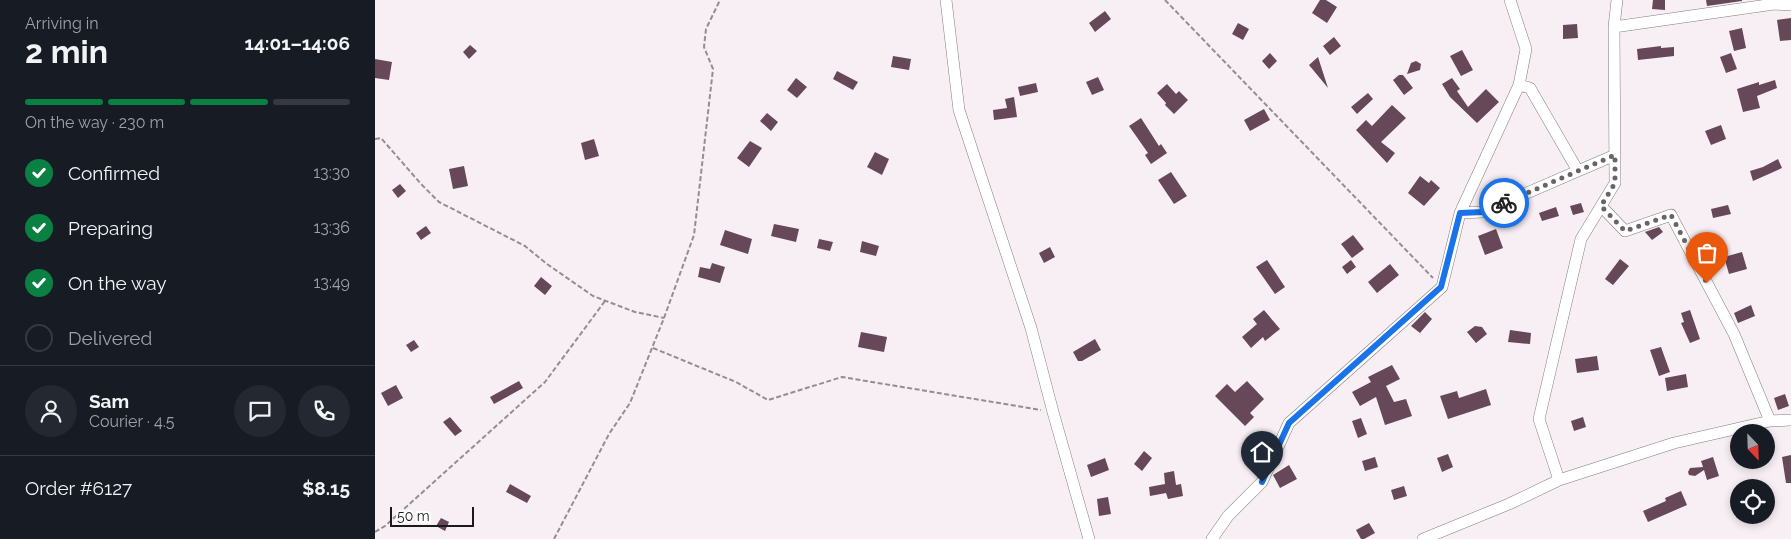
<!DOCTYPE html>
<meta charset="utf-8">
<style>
:root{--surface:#171b24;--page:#242831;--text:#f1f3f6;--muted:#9ea1a6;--line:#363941;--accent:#0b8043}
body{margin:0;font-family:Raleway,sans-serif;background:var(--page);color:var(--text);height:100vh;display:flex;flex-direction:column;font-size:19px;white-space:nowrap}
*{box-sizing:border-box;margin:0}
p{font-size:16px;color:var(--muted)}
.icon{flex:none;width:28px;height:28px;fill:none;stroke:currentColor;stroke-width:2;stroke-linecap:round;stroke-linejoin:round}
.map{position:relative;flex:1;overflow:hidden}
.side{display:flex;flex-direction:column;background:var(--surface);width:375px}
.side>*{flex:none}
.needle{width:32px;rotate:157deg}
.fabs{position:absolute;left:1355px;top:424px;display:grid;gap:10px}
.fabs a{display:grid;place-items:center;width:45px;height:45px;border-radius:50%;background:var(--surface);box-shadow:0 2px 8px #0003;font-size:25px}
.scale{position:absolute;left:15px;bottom:12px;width:84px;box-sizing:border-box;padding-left:5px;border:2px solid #1b191a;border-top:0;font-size:14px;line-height:18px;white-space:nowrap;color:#1b191a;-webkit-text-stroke:4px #fff;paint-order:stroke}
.pin{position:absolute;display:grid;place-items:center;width:42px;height:42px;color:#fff;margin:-51px -21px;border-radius:50% 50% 50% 0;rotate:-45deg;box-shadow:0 0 5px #0007}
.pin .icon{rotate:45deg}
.courier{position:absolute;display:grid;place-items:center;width:50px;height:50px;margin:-25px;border:4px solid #1a73e8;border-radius:50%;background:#fff;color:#222;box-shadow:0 1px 6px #0007}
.head em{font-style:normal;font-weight:700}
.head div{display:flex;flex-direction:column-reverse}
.head{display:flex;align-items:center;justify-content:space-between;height:85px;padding:0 25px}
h1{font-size:32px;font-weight:700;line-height:38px}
.bar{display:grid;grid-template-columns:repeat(4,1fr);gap:8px 5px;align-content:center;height:60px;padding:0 25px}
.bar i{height:6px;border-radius:4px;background:var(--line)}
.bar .active{background:var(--accent)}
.bar p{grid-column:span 4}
.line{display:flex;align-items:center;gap:12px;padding:0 25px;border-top:1px solid var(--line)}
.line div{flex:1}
.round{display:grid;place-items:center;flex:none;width:52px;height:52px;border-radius:26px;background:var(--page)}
ol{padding:0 25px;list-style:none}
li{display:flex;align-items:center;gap:15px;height:55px}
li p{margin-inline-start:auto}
li .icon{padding:5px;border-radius:50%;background:var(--accent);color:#fff;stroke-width:4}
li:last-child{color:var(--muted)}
li i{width:28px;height:28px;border:2px solid var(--line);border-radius:50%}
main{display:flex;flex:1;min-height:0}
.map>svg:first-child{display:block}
.building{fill:#674859}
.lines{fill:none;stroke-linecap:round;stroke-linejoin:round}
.minor-casing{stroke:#847c80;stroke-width:12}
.path{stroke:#948e91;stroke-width:2;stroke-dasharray:5 2.5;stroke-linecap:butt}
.minor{stroke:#fff;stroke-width:11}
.done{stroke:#686466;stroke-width:5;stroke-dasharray:0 9}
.route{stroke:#1a73e8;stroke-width:6}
</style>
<main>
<section class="side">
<div class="head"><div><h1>2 min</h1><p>Arriving in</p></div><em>14:01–14:06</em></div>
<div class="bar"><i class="active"></i><i class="active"></i><i class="active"></i><i></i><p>On the way · 230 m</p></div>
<ol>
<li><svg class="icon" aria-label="check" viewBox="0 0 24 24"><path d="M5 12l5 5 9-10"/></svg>Confirmed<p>13:30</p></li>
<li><svg class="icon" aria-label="check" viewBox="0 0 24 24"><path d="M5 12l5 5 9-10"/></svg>Preparing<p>13:36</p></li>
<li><svg class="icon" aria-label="check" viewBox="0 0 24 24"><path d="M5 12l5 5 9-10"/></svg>On the way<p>13:49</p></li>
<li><i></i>Delivered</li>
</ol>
<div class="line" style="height:90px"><a class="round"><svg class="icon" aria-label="person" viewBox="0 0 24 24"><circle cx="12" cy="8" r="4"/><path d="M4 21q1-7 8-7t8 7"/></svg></a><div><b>Sam</b><p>Courier · 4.5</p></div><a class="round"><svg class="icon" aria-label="chat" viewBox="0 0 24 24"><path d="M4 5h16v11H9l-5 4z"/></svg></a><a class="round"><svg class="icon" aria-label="phone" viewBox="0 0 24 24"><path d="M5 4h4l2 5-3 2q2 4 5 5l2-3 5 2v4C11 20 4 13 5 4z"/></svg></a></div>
<div class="line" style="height:65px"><div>Order #6127</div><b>$8.15</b></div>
</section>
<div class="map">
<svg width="1416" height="539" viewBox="0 0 1416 539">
<rect width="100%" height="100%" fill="#f7eff3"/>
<path class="building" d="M 945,0 L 951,0 L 962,7 L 952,23 L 937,13 Z
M 1278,0 L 1290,0 L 1290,10 L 1277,9 Z
M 1331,0 L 1367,0 L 1367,1 L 1332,6 Z
M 730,11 L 736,19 L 720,32 L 714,23 Z
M 1416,18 L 1416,40 L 1405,41 L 1402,20 Z
M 863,23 L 874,29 L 868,40 L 857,34 Z
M 1202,24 L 1203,38 L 1188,39 L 1188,25 Z
M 1367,28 L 1371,48 L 1359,51 L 1354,31 Z
M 959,37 L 966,46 L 955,55 L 948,46 Z
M 95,45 L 102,51 L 94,59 L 88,52 Z
M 1286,46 L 1286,48 L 1299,47 L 1299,56 L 1263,60 L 1262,49 Z
M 1087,50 L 1098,70 L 1086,76 L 1075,56 Z
M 895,53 L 902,61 L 894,69 L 887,61 Z
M 1356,53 L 1362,69 L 1351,73 L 1345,57 Z
M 518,56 L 536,59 L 534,70 L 516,67 Z
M 943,57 L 953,88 L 934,65 Z
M 0,59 L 17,62 L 14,80 L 0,78 Z
M 1041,61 L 1046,64 L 1045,70 L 1032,74 L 1036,63 Z
M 462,71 L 483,82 L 478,90 L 458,79 Z
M 1024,75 L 1028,75 L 1038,88 L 1029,95 L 1018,80 Z
M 723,77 L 729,90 L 717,95 L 711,82 Z
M 421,78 L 432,87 L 422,98 L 412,90 Z
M 1077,78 L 1085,89 L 1082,91 L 1093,107 L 1111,89 L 1124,102 L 1102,123 L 1075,97 L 1067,84 Z
M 1400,80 L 1402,88 L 1382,96 L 1385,108 L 1368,112 L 1362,89 L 1384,82 L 1384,85 Z
M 661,83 L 663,92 L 645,96 L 643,87 Z
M 792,84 L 801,94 L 804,91 L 813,100 L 799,114 L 790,105 L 791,103 L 782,93 Z
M 993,93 L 998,99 L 982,114 L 976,107 Z
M 639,97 L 642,117 L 619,120 L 618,110 L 632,108 L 630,99 Z
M 1017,105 L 1031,118 L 1006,142 L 1020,153 L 1012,163 L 981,130 L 991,120 L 997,126 Z
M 889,109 L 895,120 L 875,131 L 869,120 Z
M 392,113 L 403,122 L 396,131 L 385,121 Z
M 766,118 L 784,146 L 786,144 L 792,153 L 776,164 L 770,155 L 773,153 L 754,126 Z
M 1346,125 L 1351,139 L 1336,145 L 1330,131 Z
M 219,139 L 224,156 L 210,160 L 206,143 Z
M 375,141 L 387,148 L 374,167 L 362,158 Z
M 500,152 L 514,159 L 507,175 L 492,167 Z
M 1403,159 L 1407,168 L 1378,181 L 1375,171 L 1388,167 Z
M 89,166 L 93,186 L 78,189 L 74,169 Z
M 796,172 L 812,196 L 799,204 L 783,180 Z
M 1045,176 L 1054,183 L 1056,180 L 1065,188 L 1049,206 L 1033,193 Z
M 1132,178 L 1136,191 L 1125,195 L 1121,182 Z
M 25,184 L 31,191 L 23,198 L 17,190 Z
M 1206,203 L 1209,212 L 1198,215 L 1195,206 Z
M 1353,205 L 1356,214 L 1338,218 L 1336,209 Z
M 1181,207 L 1184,216 L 1167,221 L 1164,213 Z
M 399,224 L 424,229 L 421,242 L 396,236 Z
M 51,226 L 56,233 L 46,240 L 41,233 Z
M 1284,227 L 1288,232 L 1277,240 L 1270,232 Z
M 1121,229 L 1128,248 L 1110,255 L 1103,236 Z
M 350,230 L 377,239 L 373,254 L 345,245 Z
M 978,235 L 989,249 L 977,258 L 966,244 Z
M 444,239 L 458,242 L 455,251 L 442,248 Z
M 487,241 L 504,246 L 501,256 L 485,252 Z
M 675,247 L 680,257 L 669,263 L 664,253 Z
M 1367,252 L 1372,269 L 1354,274 L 1349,257 Z
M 1245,259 L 1254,266 L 1238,285 L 1230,279 Z
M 892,260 L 910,287 L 900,294 L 881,267 Z
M 976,260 L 981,267 L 972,274 L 967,267 Z
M 337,263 L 350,267 L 345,283 L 323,277 L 325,267 L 335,269 Z
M 1015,264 L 1024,275 L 1002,293 L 993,282 Z
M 166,277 L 177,286 L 170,295 L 159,286 Z
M 1376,305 L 1380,316 L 1363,323 L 1359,313 Z
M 889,310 L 905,329 L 890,341 L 888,337 L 876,348 L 867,337 L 882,324 L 878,319 Z
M 1315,310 L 1325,339 L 1315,343 L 1306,323 L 1309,322 L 1306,313 Z
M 1050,312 L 1057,319 L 1045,333 L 1036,326 Z
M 1100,326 L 1107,327 L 1112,334 L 1101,343 L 1092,332 Z
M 1135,330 L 1156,333 L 1155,344 L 1133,342 Z
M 486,332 L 512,337 L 509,352 L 483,347 Z
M 720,339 L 726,350 L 707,361 L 703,361 L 698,352 Z
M 39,340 L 44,347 L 36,352 L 31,345 Z
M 1286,347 L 1295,372 L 1284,376 L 1275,350 Z
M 1222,356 L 1224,370 L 1202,373 L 1200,359 Z
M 1017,365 L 1025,379 L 1011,386 L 1019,402 L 1031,399 L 1037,416 L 1010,425 L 1001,397 L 985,406 L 977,392 L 996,382 L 993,377 Z
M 1311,374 L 1313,387 L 1292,391 L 1290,378 Z
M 144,381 L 148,388 L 119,404 L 115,397 Z
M 872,381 L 889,399 L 875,413 L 879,417 L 870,426 L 840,396 L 852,384 L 860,392 Z
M 21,385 L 28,398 L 13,406 L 6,393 Z
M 1111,389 L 1116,405 L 1073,419 L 1065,396 L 1082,391 L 1084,398 Z
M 1410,394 L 1414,406 L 1403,410 L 1399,398 Z
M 75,417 L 87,431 L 80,436 L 68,422 Z
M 1208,417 L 1211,427 L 1199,431 L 1196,421 Z
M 986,418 L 992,434 L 983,438 L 977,421 Z
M 769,451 L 777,458 L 767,471 L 759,464 Z
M 1073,454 L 1078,467 L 1067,472 L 1062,458 Z
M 1416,455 L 1416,483 L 1411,483 L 1407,457 Z
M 1000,457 L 1003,467 L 990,471 L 987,461 Z
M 1338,457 L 1344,476 L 1332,480 L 1329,470 L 1320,476 L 1314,475 L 1313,472 L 1315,468 L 1328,467 L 1326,461 Z
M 730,458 L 734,470 L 716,477 L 712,465 Z
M 914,465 L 922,479 L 905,488 L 898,475 Z
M 799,471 L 801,485 L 806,484 L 808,496 L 793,499 L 791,493 L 775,496 L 774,487 L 790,484 L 789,473 Z
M 135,484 L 156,496 L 152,503 L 131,492 Z
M 1029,486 L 1032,496 L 1019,500 L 1016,490 Z
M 1306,491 L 1312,505 L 1273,522 L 1268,511 L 1291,501 L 1290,498 Z
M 733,497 L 736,514 L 724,516 L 722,499 Z
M 66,518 L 74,522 L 70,531 L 61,526 Z
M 994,523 L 1000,533 L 989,539 L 986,539 L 981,530 Z"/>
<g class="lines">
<defs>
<path id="minor" d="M 571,0 L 584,110 L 656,328 L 678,412 L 714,539
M 1239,27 L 1399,4 L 1416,5
M 1144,85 L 1155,88 L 1203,171
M 1226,206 L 1250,231 L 1296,215 L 1359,334 L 1395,421
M 1085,213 L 1108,212 L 1240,155
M 1184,480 L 1164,419 L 1206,239 L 1240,183 L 1239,27 L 1242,0
M 837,539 L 853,516 L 887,482 L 914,423 L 1067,287 L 1085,213 L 1144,85 L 1151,49 L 1135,0
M 1048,539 L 1134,504 L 1184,480 L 1299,443 L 1395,421 L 1416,420"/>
</defs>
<use href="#minor" class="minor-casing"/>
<path class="path" d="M 790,0 L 1058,278
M 0,139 L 6,138 L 46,184 L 64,202 L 150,246 L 172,264 L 218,296 L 260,312 L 289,318
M 278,348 L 361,382 L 393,400 L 467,377 L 666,410
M 0,532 L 10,526 L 170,382 L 230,301
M 179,539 L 234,434 L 255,403 L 289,318 L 319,235 L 338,69 L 329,47 L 331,29 L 345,0"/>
<use href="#minor" class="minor"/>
</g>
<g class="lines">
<path class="done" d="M 1129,203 L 1240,155 L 1240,183 L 1226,206 L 1250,231 L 1296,215 L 1332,283"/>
<path class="route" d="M 887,482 L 914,423 L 1066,287 L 1085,213 L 1108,212 L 1129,203"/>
</g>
</svg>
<div class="fabs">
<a><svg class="needle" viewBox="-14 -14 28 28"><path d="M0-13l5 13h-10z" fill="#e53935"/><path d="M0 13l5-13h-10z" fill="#9ea1a6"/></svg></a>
<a><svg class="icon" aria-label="locate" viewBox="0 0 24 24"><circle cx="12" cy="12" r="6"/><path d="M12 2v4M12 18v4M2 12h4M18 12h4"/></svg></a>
</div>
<div class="scale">50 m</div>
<div class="pin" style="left:1332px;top:283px;background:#ea580c"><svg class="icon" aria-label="bag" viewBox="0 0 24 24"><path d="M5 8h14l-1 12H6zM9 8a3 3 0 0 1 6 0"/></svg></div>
<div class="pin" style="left:887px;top:482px;background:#1f2937"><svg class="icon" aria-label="home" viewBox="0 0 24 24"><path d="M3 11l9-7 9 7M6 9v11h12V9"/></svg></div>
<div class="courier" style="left:1129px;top:203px"><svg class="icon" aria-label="bike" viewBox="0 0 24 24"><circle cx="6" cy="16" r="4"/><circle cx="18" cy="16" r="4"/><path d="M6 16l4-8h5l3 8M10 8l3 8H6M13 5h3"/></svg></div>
</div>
</main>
